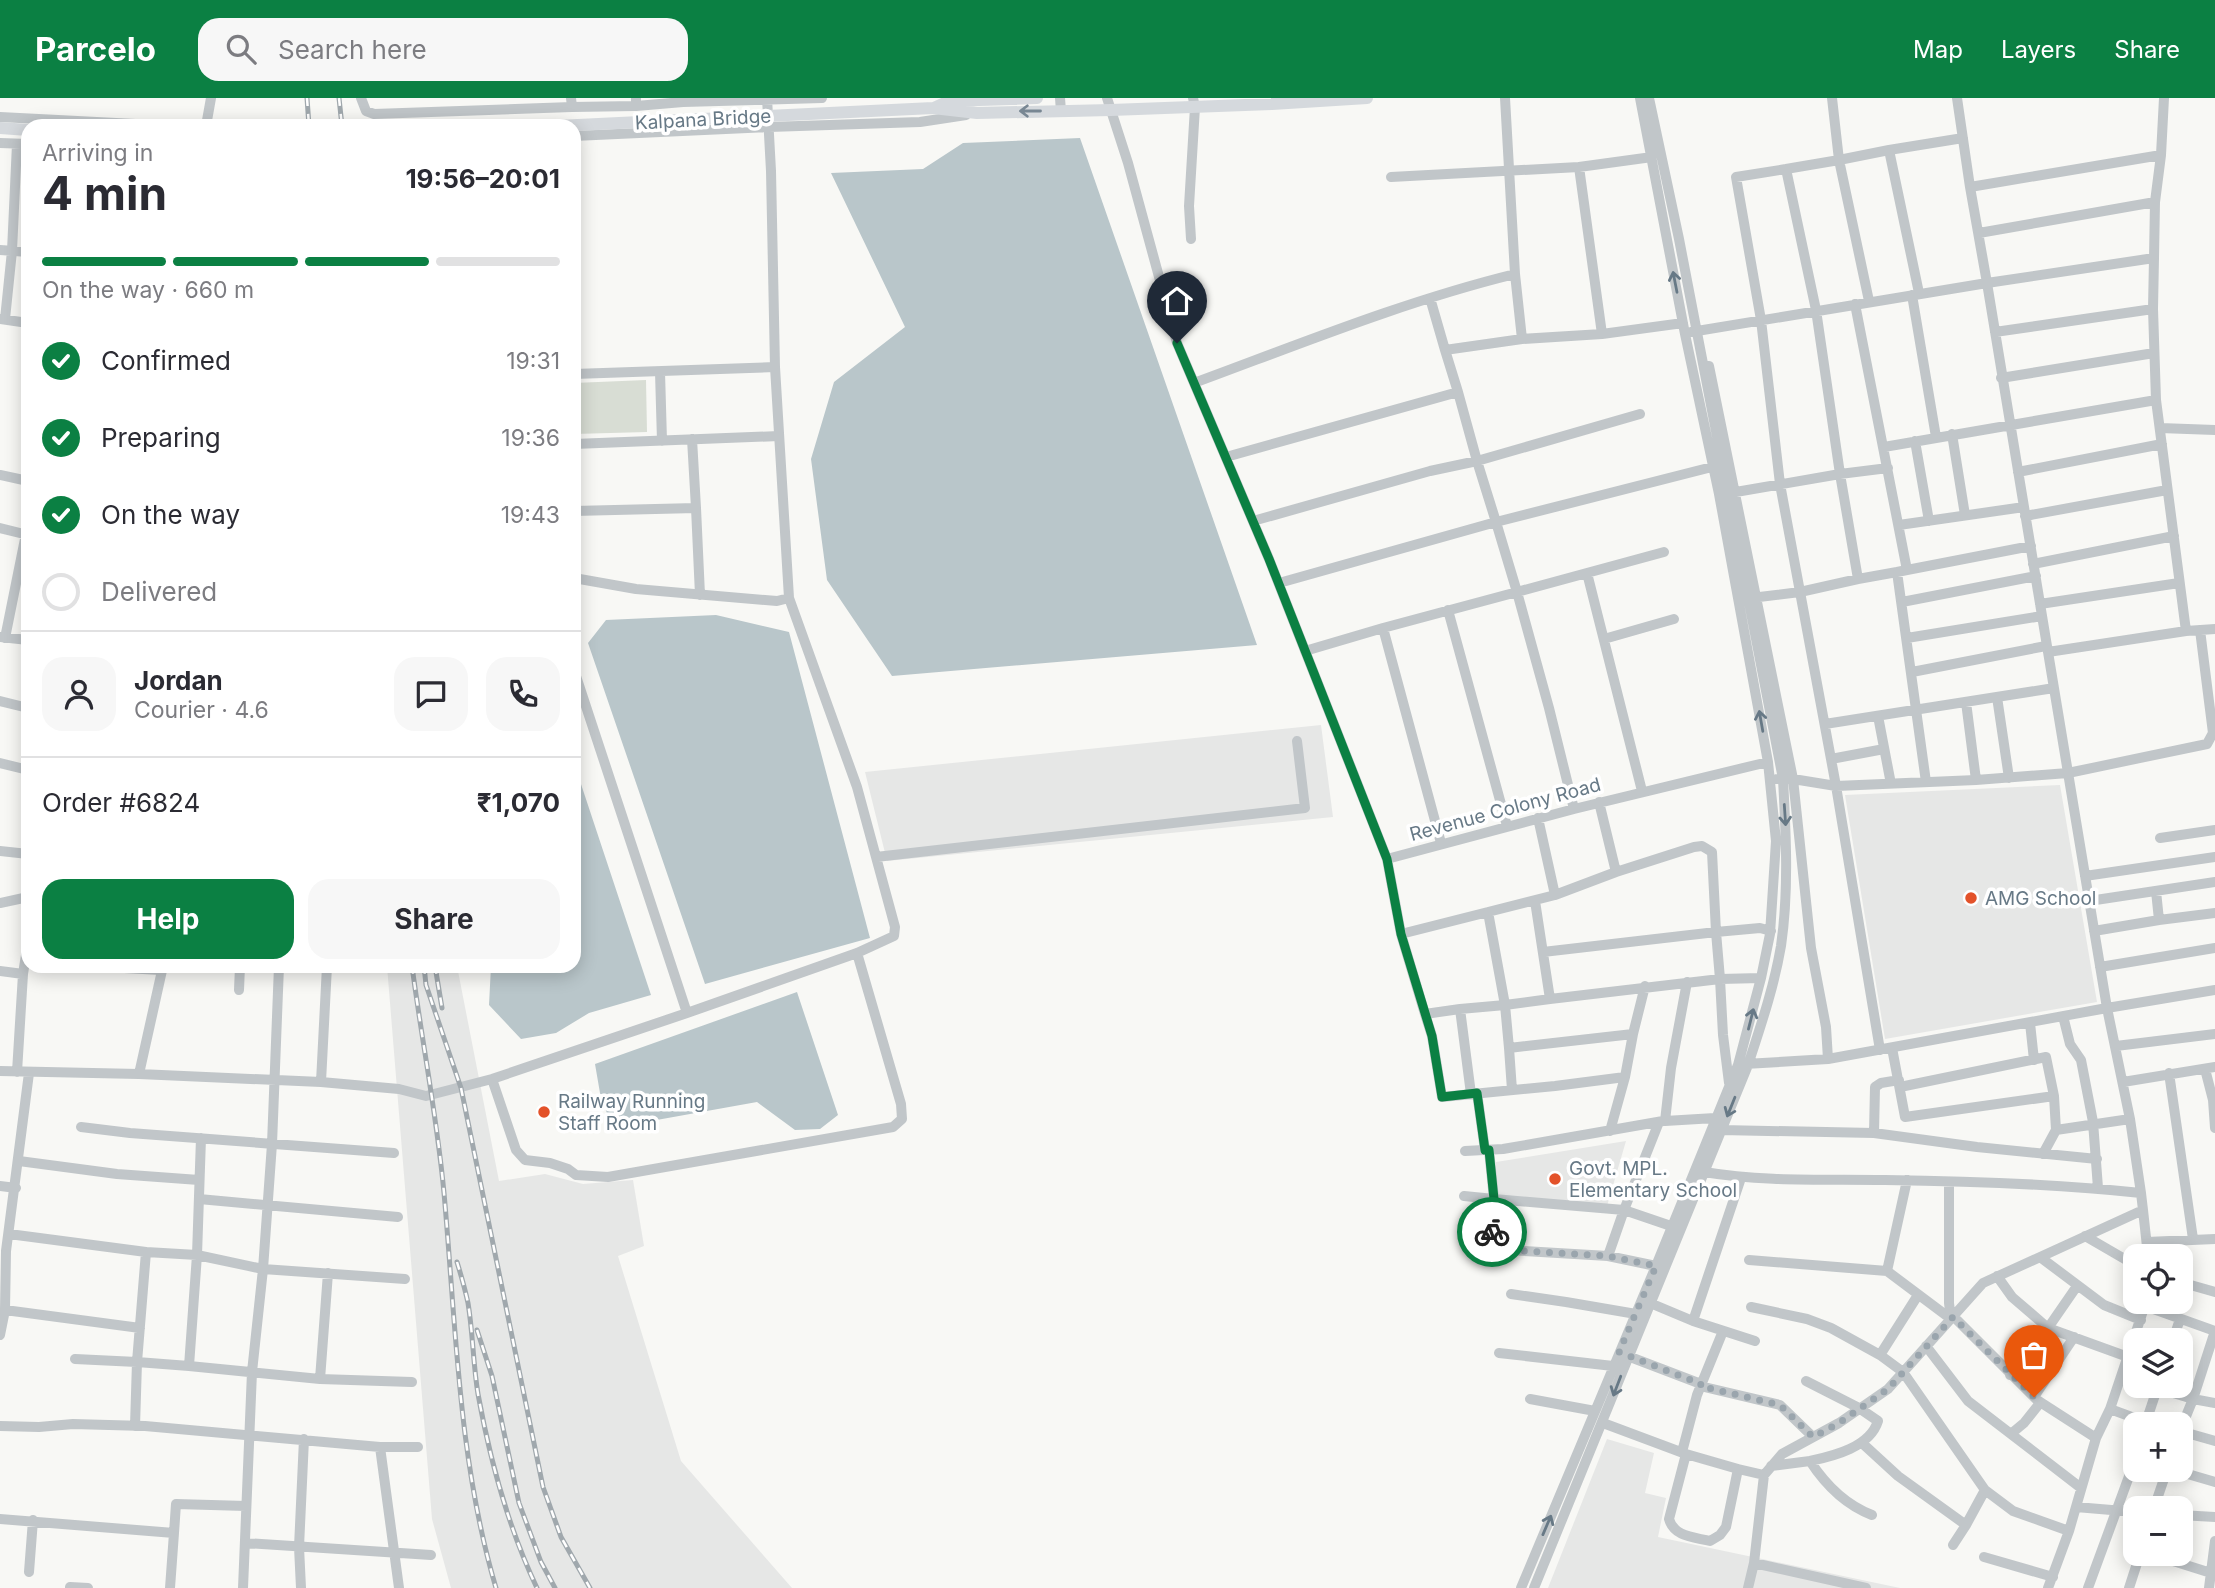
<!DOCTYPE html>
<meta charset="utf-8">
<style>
:root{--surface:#fff;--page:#f7f7f7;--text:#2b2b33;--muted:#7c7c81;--line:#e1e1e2;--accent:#0b8043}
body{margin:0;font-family:Inter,sans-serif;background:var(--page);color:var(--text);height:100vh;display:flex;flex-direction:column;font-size:26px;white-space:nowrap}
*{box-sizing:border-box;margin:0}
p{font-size:23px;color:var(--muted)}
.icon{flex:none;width:38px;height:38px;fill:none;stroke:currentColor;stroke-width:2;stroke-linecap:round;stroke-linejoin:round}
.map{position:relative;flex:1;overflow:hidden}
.drawer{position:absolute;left:21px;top:21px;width:560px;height:854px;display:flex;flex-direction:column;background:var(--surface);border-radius:21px;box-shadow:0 4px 18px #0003}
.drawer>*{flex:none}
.controls{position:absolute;left:2123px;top:1146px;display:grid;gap:14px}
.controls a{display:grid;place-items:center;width:70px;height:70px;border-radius:14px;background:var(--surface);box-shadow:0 4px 18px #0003;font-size:35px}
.pin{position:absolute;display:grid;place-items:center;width:60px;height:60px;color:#fff;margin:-72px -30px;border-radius:50% 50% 50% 0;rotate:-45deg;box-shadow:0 0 7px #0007}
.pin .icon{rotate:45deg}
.courier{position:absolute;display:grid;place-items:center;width:70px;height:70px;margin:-35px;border:5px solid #0b8043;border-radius:50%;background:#fff;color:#222;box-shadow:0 2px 9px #0007}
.headline em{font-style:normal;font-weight:700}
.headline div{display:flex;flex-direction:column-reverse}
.headline{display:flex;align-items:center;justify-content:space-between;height:119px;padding:0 21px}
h1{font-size:46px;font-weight:700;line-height:52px}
.bar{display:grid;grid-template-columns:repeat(4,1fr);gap:10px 7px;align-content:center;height:84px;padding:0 21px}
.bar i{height:9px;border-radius:5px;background:var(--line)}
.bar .active{background:var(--accent)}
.bar p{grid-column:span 4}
.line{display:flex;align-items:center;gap:18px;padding:0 21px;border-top:2px solid var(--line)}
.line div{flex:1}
.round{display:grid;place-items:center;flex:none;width:74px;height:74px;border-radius:21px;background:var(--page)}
ol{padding:0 21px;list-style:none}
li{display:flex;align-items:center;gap:21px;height:77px}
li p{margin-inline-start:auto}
li .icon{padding:7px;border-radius:50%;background:var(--accent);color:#fff;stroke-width:4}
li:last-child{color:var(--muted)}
li i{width:38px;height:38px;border:4px solid var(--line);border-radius:50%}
.cta{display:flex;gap:14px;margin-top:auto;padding:14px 21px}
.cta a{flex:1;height:80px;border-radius:21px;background:var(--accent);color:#fff;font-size:28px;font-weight:700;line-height:80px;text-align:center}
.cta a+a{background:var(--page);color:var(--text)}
header{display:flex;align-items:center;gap:42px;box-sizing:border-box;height:98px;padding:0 35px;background:var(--accent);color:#fff}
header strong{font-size:33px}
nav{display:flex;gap:38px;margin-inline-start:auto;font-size:24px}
.search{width:490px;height:63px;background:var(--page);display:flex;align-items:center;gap:18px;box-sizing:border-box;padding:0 24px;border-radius:21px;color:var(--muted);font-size:26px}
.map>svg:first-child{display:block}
.built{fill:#e6e7e6}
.green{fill:#d8ddd4}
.water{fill:#b9c6ca}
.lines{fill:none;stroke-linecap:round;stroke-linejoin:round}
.minor{stroke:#c1c6c9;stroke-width:10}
.major{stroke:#d5d9dd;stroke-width:12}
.rail-casing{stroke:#a0a8ad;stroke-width:5}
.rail{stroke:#fff;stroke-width:2.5;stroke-dasharray:8;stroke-linecap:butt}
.oneway{stroke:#788793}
.oneway2{stroke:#677986}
.done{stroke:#9aa5ad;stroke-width:7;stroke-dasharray:0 12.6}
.route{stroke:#0b8043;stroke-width:9}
.poi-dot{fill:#e3522a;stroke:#fff;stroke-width:2.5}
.labels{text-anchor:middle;stroke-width:7;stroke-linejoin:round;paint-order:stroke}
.street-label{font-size:19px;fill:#677986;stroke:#fff}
.poi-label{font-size:19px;fill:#677986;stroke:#fff;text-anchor:start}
</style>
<header>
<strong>Parcelo</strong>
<div class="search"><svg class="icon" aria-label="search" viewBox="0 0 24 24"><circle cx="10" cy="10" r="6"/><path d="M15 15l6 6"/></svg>Search here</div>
<nav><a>Map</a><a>Layers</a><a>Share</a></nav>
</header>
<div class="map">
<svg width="2215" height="1490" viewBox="0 0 2215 1490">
<rect width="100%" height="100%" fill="#f8f8f5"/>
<path class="built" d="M 1321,627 L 1333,719 L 887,763 L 865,674 Z
M 2060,687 L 2097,904 L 1885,941 L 1845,697 Z
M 387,868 L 457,868 L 499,1083 L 545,1076 L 583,1086 L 633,1082 L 644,1148 L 618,1158 L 681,1363 L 792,1490 L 451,1490 L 432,1421 Z
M 1626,1043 L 1607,1108 L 1496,1098 L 1496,1064 Z
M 1607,1341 L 1654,1355 L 1645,1395 L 1666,1400 L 1658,1439 L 1900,1490 L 1548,1490 Z"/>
<path class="green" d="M 646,282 L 647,334 L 574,336 L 574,285 Z"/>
<path class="water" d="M 1080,40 L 1257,547 L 892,578 L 827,482 L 811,361 L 834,284 L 905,229 L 831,75 L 923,71 L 963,45 Z
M 716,517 L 789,534 L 870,840 L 705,886 L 588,545 L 606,522 Z
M 574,665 L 651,897 L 589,915 L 556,935 L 521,941 L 489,907 L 491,868 L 574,868 Z
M 797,894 L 838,1017 L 820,1031 L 795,1032 L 757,1004 L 612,1030 L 600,995 L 595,966 Z"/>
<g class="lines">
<path class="minor" d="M 361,0 L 366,13 L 374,16 L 572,9
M 571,0 L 572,9 L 636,8
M 636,0 L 636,8 L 683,4 L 822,0
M 1060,0 L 1061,13
M 1107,0 L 1128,65 L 1177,245 L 1269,461 L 1387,761 L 1574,711 L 1768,664
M 1832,0 L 1839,62 L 1889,52 L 1919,195
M 0,19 L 174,28
M 206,28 L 211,0
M 574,38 L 769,29 L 920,24 L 966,17
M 0,45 L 28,46
M 1889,52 L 1963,40
M 1579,69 L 1602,236 L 1683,225
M 1786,71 L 1839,62 L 1869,203
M 1391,79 L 1579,69 L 1652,59
M 1970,89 L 2161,57 L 2164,0
M 1979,135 L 2155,104 L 2161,57
M 1191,141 L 1189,108 L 1195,9 L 1193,0
M 0,152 L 28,154
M 2154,160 L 2153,211 L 2156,302 L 2186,533
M 1912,197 L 1936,339
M 1430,200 L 1445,252 L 1522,241 L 1515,176
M 1855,206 L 1907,472 L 1897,474 L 1926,684
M 0,221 L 28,225
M 5,221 L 12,153 L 17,46
M 1691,234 L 1987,185 L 1970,89 L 1957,0
M 1995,234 L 2153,211
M 1522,241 L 1602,236
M 1709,268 L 1793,681 L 1811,850 L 1826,929 L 1828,961
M 660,274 L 662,343
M 574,276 L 775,269
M 2001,280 L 2154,255
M 1194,285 C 1300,246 1405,203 1515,176 L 1505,0
M 1458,294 L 1477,363 L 1640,316
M 2160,330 L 2215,332
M 1952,336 L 1965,417
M 692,341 L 696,410
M 1915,343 L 1929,423
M 574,346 L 779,338
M 1884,349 L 2156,302
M 1226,359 L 1458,294 L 1445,252
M 2018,374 L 2162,346
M 0,377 L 28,383
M 1730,395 L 1840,376 L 1888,370
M 574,413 L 696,410 L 700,497
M 2025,418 L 2167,392
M 1253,423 L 1430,373 L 1477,363 L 1496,424 L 1279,485
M 1899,427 L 2024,409
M 0,430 L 28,437
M 2033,466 L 2174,438
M 1907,472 L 2031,448
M 1587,475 L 1642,693
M 574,480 L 636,491 L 777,503 L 789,500 L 775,269 L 771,73 L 767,0
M 1751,500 L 1800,494 L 1858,481
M 1902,504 L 2036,478
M 2040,506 L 2179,485
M 1448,512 L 1507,728
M 1383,530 L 1441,745
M 0,539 L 28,542
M 5,540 L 26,436
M 1907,540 L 2042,518
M 1604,541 L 1674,521
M 1305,553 L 1383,530 L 1517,494 L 1496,424 L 1712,369
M 2048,554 L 1987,185 L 2154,160 L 2155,104
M 574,572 L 687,915
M 1912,574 L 2046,548
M 1997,599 L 2009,680
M 0,603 L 28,610
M 1966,604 L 1976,682
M 1878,618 L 1891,686
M 1825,626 L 2054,590
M 1831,661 L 1884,651
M 0,665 L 28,672
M 1777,681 L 1793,681 L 1836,688 L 1780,386 L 1761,222 L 1736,79 L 1786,71 L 1816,212 L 1840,376 L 1858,481 L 1897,474
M 1574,711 L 1549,610 L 1517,494 L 1664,454
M 2160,740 L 2215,732
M 0,753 L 28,756
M 876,759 L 1305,710 L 1297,643
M 1387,761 L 1401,836 L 1425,916 L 1460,911
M 1616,774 L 1694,749 L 1702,748 L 1712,754 L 1716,834 L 1760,830 L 1771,833
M 2085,778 L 2215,759
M 1555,797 L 1616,774 L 1599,704
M 1535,803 L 1550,901 L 1720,881 L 1716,834 L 1543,854
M 2089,803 L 2215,784
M 0,805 L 28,799
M 2159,822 L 2215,815
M 2094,833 L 2159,822 L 2156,793
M 1401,836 L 1488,814
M 88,868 L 161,872
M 2100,869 L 2215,850
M 0,873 L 23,876
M 1687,884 L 1671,970 L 1665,1023 L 1715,1020
M 239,892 L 240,868
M 1425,916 L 1432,938 L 1442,999 L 1555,988 L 1625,979 L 1633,936 L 1645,888
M 2063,918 L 2070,946 L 2081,962 L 2093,1024 L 2098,1090
M 2030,925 L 2034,962
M 2116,948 L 2215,936
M 1509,950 L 1505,907 L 1550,901
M 1892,950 L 1905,1019 L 2054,998 L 2046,959 L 1900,989
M 1880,952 L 1836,688 L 1976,682 L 2068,675 L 2207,646 L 2213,635 L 2200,532
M 1745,966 L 1828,961 L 2107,910 L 2048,554 L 2186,533 L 2215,531
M 2205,971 L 2213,1002
M 0,973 L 139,976 L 321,984 L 399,991 L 426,998 L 492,981 L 687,915 L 857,855 L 894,838 L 895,829 L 857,689 L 789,500
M 17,974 L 23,876 L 28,844
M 2169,975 L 2193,1141
M 139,976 L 163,868
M 492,981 L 516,1052 L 525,1062 L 550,1065 L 568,1071 L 576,1077 L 608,1079 L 893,1029 L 902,1021 L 901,1006 L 857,855
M 321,984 L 327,868
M 2123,984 L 2215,969
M 1729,985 L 1723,937 L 1720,881 L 1761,880
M 1512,992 L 1509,950 L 1633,936
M 1477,995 L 1485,1052
M 1471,996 L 1460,911 L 1505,907 L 1488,814 L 1555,797 L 1538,720
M 2054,998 L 2056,1032 L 2130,1021
M 2215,1002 L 2213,1002 L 2215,1030
M 81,1029 L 130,1035 L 394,1055
M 1721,1032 L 1874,1035 L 1977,1049 L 2097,1061
M 1610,1033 L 1625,979
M 1874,1035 L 1875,989 L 1881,985 L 1899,982
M 201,1040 L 197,1157 L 189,1268 L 320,1281 L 412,1284
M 1489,1052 L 1494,1101 L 1624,1112 L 1659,1024
M 1465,1053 L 1503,1051 L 1663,1023
M 2043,1056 L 2056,1032
M 19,1063 L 117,1076 L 199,1082
M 1704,1074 C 1764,1084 1825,1081 1885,1082 C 1970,1083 2057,1086 2141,1095 L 2143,1112 L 1983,1185 L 1888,1291 L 1839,1325 L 1782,1356 L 1764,1377 L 1738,1371
M 1907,1082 L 1887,1173 L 1951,1221
M 1949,1084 L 1949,1205 L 1951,1221
M 0,1088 L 16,1090
M 2141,1095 L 2130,1021 L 2107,910 L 2215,892
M 1464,1098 L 1494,1101 L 1491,1151 L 1608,1158 L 1624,1112 L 1671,1128
M 199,1101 L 398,1119
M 2143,1112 L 2148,1158
M 9,1136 L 146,1154
M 2085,1138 L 2135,1167
M 2147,1144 L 2215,1141
M 1469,1152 L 1491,1151
M 1608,1158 L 1656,1168
M 2040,1159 L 2104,1207 L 2141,1222
M 1749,1162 L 1887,1173
M 1997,1178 L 2012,1199 L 2048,1230 L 2010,1277
M 2180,1184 L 2215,1194
M 2077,1188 L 2048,1230 L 2128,1259
M 1511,1196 L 1566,1204 L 1636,1216
M 1918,1197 L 1880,1257 L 1903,1274 L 1985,1392 L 1966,1427
M 1650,1205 L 1693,1223 L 1755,1243
M 2145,1208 L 2215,1233
M 1751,1209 L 1807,1221 L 1831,1230 L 1880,1257
M 5,1212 L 140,1230
M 1953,1218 L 2037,1302 L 2096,1340 L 2069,1433 L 2013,1413 L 1985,1392
M 1693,1223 L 1741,1080
M 0,1237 L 5,1212 L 6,1153 L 29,975
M 2173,1242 L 2180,1221
M 1926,1248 L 1968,1303 L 2081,1390
M 1499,1255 L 1613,1268
M 1625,1257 L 1701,1286 L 1700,1288 L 1780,1307 L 1813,1339
M 75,1261 L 137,1264 L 135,1328
M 189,1268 L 137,1264 L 146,1154 L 197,1157 L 263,1171 L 405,1181
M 320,1281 L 328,1175
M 1806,1283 L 1859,1310 L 1878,1323 C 1870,1349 1834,1358 1810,1363
M 2157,1290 L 2193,1301 L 2215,1233
M 2034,1299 L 2074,1239
M 1530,1301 L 1595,1313
M 2110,1311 L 2146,1204
M 2146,1324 L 2158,1288
M 1603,1325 L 1686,1356 L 1669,1421 C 1674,1439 1694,1439 1710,1443 L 1720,1437 L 1726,1429 L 1738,1371 L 1686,1356
M 0,1328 L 39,1329 L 73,1326 L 145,1328 L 380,1349 L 418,1349
M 2180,1333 L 2193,1301 L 2215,1305
M 2180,1333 L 2215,1343
M 2012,1335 L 2024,1325 L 2040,1305
M 2096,1340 L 2110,1311 L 2148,1325
M 1862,1345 L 1898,1378 L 1966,1427 L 1953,1447
M 380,1349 L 399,1490
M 1682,1354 L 1697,1297 L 1723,1233
M 1771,1368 L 1810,1363 C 1825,1386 1846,1407 1872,1417
M 2174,1372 L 2215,1384
M 2076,1409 L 2135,1414
M 2154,1410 L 2167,1372
M 2180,1417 L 2215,1419
M 0,1421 L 174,1435 L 176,1406 L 246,1408
M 246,1445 L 431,1457
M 2151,1456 L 2211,1475
M 1984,1459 L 2053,1479
M 1754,1465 L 1866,1490
M 29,1474 L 33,1422
M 70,1489 L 88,1490
M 170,1490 L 174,1435
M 243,1490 L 252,1274 L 263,1171 L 272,1046 L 279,868
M 301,1490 L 299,1449 L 304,1341
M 1521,1490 L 1656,1168 L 1738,967 L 1761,880 L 1770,836 L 1776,743 L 1768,664 L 1719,396 L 1685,236 L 1640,0
M 1534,1490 L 1748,967 C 1761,927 1774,889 1781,848 C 1789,793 1786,736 1783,681 L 1679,141 L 1649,0
M 1748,1490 L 1754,1465 L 1764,1377
M 2048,1490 L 2069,1433
M 2088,1490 L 2135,1362
M 2129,1490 L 2140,1456
M 2209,1490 L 2215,1443"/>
<path class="major" d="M 934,10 L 949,3 L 1037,0
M 557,28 L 933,10 L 977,15 L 1111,12 L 1272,6 L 1367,0
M 0,30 L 28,32"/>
<defs>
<path id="rail" d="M 307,0 L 309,28
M 339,0 L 342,28
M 412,868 C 422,944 437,1019 444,1095 C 456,1227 458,1362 496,1490
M 424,868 L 426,887 L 461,990 L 543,1389 L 561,1439 L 590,1490
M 435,868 L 442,910
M 457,1164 C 461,1177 465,1191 468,1205 C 473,1235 473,1266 478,1296 C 490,1362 508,1429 537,1490
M 477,1232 L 492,1278 L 519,1405 L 541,1464 L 555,1490"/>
</defs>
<use href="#rail" class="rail-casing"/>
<use href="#rail" class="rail"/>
</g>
<defs><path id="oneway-shaft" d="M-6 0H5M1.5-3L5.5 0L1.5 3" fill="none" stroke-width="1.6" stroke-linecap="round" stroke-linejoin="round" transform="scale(1.75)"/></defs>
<use class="oneway" href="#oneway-shaft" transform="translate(1030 13) rotate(180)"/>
<g class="oneway2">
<use href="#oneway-shaft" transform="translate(1675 184) rotate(-101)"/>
<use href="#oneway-shaft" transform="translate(1761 623) rotate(-100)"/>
<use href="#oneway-shaft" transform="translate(1785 717) rotate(86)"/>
<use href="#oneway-shaft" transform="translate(1751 921) rotate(-76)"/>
<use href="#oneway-shaft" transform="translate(1731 1009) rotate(112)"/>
<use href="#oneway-shaft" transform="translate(1617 1288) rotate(111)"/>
<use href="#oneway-shaft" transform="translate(1547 1427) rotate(-67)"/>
</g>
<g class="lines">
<path class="done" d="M 1492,1134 L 1491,1151 L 1608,1158 L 1656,1168 L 1619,1254 L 1701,1286 L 1700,1288 L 1780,1307 L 1813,1339 L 1839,1325 L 1888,1291 L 1953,1219 L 2034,1299"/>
<path class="route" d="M 1177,245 L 1269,461 L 1387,761 L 1401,836 L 1432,938 L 1442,999 L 1477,995 L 1485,1052 L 1489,1052 L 1494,1101 L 1492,1134"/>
</g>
<g class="poi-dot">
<circle cx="1971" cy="800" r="7"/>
<circle cx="544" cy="1014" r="7"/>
<circle cx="1555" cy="1081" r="7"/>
</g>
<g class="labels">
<g class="street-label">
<text transform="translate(703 21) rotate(-3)" y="7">Kalpana Bridge</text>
<text transform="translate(1505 711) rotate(-15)" y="7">Revenue Colony Road</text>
</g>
<g class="poi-label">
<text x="1985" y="807">AMG School</text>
<text x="558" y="1010">Railway Running<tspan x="558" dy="22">Staff Room</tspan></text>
<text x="1569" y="1077">Govt. MPL.<tspan x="1569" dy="22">Elementary School</tspan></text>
</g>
</g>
</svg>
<div class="controls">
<a><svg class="icon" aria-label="locate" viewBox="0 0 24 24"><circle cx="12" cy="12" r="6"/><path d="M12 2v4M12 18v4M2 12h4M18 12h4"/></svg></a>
<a><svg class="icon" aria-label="layers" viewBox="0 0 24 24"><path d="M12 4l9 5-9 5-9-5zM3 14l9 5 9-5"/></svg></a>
<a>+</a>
<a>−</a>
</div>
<div class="pin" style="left:2034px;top:1299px;background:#ea580c"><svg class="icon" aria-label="bag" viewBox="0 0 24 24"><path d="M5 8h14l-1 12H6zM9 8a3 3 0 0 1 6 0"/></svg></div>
<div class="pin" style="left:1177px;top:245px;background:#1f2937"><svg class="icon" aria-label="home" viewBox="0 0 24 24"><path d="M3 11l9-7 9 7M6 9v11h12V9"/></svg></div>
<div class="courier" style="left:1492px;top:1134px"><svg class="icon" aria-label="bike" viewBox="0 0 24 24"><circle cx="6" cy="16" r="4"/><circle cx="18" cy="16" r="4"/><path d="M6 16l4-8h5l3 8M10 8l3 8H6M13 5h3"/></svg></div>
<section class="drawer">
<div class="headline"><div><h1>4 min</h1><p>Arriving in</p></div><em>19:56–20:01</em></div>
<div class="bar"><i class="active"></i><i class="active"></i><i class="active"></i><i></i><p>On the way · 660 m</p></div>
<ol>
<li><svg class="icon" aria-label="check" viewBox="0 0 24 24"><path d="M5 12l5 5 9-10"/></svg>Confirmed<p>19:31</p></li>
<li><svg class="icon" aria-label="check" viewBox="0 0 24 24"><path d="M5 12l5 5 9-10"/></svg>Preparing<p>19:36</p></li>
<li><svg class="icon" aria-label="check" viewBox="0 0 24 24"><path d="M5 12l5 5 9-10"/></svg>On the way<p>19:43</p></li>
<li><i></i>Delivered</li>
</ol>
<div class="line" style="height:126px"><a class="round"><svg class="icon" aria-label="person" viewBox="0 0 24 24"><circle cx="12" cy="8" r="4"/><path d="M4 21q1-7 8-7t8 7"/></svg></a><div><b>Jordan</b><p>Courier · 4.6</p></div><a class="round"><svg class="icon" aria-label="chat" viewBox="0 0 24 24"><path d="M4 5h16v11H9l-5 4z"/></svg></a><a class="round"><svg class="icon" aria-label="phone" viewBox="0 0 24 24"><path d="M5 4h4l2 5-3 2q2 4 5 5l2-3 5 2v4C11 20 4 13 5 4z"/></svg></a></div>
<div class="line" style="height:91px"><div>Order #6824</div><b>₹1,070</b></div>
<div class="cta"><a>Help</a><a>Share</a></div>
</section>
</div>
